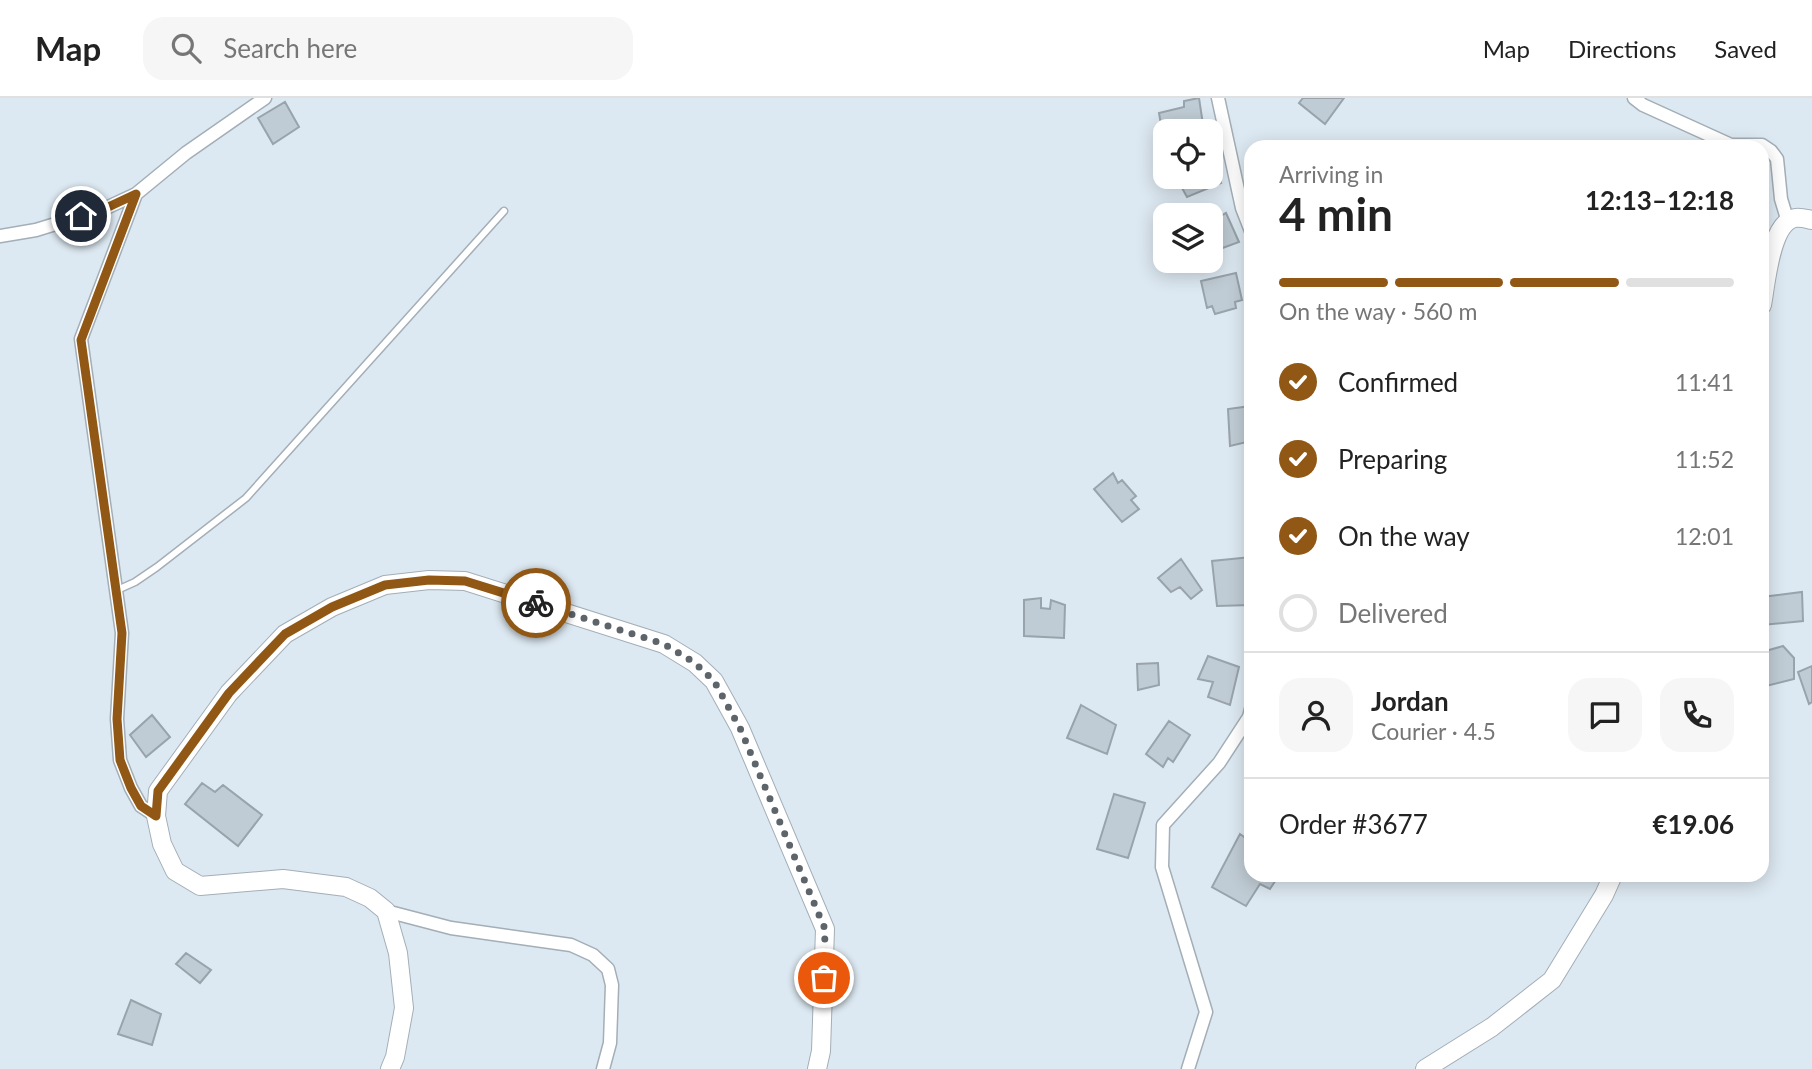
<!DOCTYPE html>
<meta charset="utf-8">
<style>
:root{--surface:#fff;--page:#f6f6f6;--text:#222;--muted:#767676;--line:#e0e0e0;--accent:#915714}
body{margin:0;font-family:Lato,sans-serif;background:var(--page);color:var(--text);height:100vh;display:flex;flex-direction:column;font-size:26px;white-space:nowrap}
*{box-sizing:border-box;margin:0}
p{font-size:23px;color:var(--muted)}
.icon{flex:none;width:38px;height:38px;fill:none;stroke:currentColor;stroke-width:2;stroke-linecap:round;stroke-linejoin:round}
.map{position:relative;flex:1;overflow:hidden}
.details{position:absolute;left:1244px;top:42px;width:525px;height:742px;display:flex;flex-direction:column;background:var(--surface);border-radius:21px;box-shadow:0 4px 18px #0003}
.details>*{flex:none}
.fabs{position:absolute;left:1153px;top:21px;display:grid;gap:14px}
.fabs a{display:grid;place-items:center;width:70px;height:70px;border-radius:14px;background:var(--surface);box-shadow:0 4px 18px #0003;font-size:35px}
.pin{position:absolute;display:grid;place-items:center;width:60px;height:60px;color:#fff;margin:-30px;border:4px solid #fff;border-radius:50%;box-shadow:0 2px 7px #0007}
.courier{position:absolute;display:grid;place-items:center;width:70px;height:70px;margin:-35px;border:5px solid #915714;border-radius:50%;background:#fff;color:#222;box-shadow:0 2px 9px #0007}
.overview em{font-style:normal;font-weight:700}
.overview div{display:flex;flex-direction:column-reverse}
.overview{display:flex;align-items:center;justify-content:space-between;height:119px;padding:0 35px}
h1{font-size:46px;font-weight:700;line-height:52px}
.bar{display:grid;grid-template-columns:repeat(4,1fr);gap:10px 7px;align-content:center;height:84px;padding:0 35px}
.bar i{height:9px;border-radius:5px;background:var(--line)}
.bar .active{background:var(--accent)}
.bar p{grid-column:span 4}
.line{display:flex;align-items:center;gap:18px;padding:0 35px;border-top:2px solid var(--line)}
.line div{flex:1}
.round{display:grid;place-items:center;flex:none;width:74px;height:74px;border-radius:21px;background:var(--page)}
ol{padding:0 35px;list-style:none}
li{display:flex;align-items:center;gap:21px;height:77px}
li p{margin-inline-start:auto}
li .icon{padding:7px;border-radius:50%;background:var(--accent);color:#fff;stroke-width:4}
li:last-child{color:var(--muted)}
li i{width:38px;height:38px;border:4px solid var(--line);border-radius:50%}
header{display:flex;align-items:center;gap:42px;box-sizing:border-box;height:98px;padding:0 35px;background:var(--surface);border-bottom:2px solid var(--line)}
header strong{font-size:33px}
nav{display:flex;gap:38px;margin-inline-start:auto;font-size:24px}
.search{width:490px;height:63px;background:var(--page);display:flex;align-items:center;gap:18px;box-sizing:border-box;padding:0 24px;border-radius:21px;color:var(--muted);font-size:26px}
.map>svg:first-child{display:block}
.building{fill:#c0ccd5;stroke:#98a3ab;stroke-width:2}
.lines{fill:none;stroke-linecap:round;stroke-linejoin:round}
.lane-casing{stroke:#a3aeb6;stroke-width:9}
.street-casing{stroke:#a3aeb6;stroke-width:15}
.secondary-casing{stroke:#a3aeb6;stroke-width:20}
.lane{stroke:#fff;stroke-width:6}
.street{stroke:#fff;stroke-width:12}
.secondary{stroke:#fff;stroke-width:18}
.done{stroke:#5e656a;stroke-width:7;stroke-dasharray:0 12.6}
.route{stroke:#915714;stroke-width:9}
</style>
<header>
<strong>Map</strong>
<div class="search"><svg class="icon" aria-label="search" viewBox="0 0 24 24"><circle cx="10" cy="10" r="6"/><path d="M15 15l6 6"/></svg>Search here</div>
<nav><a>Map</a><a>Directions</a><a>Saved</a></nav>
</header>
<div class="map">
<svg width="1812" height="971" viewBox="0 0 1812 971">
<rect width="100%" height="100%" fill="#dde9f2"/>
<path class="building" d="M 1199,0 L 1204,33 L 1166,33 L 1166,38 L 1163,38 L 1159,15 L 1184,9 L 1184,3 Z
M 1303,0 L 1344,0 L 1325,26 L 1299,5 Z
M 285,4 L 299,29 L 273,46 L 258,20 Z
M 1214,69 L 1221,85 L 1187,99 L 1176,79 L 1211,79 L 1211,70 Z
M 1226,115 L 1239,144 L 1220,151 L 1211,132 L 1211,123 Z
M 1236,175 L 1242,202 L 1235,204 L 1236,210 L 1215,216 L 1212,208 L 1207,210 L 1201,183 Z
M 1251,308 L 1251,343 L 1230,348 L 1228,311 Z
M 1113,375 L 1118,385 L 1122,382 L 1136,398 L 1131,402 L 1139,411 L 1122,424 L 1094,391 Z
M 1251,459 L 1251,507 L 1217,508 L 1212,463 Z
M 1181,461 L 1202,492 L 1191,501 L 1180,489 L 1171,494 L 1158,480 Z
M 1802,494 L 1803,523 L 1762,527 L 1762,499 Z
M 1041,500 L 1041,510 L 1050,511 L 1051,502 L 1065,507 L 1064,540 L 1024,538 L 1024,502 Z
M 1783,548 L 1794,560 L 1794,581 L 1762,589 L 1762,554 Z
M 1208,558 L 1239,569 L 1230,607 L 1208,599 L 1213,584 L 1198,581 Z
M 1158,565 L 1159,587 L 1138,592 L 1137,566 Z
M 1812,568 L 1812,604 L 1809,606 L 1798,574 Z
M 1081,607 L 1116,627 L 1107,656 L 1067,640 Z
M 152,617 L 170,639 L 146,659 L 130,637 Z
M 1169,623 L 1190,637 L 1173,664 L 1168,660 L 1163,669 L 1146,656 Z
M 202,685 L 215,694 L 223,687 L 262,717 L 238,748 L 185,706 Z
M 1114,696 L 1145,705 L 1128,760 L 1097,751 Z
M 1240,736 L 1251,744 L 1251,777 L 1279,777 L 1270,791 L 1260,786 L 1246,808 L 1212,789 Z
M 186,855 L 211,872 L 200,885 L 176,866 Z
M 131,902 L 161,916 L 152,947 L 118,936 Z"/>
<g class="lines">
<defs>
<path id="lane" d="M 115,493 L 135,484 L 157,469 L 246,400 L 504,113"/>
<path id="street" d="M 1218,0 L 1242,110 L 1251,133
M 1634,0 L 1643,7 L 1731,47 L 1762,47 L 1771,53 L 1777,61 L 1781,101 L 1788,124
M 136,96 L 81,241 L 122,535 L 117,621 L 120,662 L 131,690 L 141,708 L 156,718
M 0,138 L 36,132 L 104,111 L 136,96 L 186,55 L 265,0
M 386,813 L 451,830 L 571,847 L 593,857 L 608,871 L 612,887 L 610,945 L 603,971
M 1188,971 L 1206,914 L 1162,769 L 1163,727 L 1219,665 L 1249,619 L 1251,611"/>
<path id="secondary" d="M 1762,207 C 1766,187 1770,125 1795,120 C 1800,119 1807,121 1812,122
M 390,971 L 395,959 L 404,910 L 398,855 L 386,813 L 370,800 L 346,789 L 283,781 L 200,788 L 175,773 L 162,746 L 156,718 L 158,693 L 229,595 L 285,536 L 332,509 L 385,487 L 429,482 L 465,483 L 664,546 L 695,565 L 714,583 L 740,630 L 825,831 L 821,953 L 817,971
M 1425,971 L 1492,929 L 1552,882 L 1604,797 L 1613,777"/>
</defs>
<use href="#lane" class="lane-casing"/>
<use href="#street" class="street-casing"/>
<use href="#secondary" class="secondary-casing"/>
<use href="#lane" class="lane"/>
<use href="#street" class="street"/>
<use href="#secondary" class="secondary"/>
</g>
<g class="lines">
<path class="done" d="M 536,505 L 664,546 L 695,565 L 714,583 L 740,630 L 825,831 L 824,880"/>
<path class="route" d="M 81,118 L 104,111 L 136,96 L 81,242 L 122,535 L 117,621 L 120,662 L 131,690 L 141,708 L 156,718 L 158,693 L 229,595 L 285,536 L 332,509 L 385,487 L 429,482 L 465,483 L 536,505"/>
</g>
</svg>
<div class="fabs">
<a><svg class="icon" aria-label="locate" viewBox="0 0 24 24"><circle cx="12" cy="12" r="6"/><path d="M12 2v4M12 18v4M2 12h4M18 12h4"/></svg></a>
<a><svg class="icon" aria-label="layers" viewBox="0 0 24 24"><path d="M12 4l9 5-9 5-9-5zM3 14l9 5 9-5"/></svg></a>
</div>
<div class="pin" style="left:824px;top:880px;background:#ea580c"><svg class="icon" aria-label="bag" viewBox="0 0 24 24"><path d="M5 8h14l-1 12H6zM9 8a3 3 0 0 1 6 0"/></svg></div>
<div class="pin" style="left:81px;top:118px;background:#1f2937"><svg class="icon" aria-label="home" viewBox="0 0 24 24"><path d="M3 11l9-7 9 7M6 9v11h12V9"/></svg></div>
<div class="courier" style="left:536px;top:505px"><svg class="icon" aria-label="bike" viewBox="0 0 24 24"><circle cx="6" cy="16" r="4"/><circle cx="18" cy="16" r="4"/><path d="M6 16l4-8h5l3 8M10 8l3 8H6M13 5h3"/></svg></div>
<section class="details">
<div class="overview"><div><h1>4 min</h1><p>Arriving in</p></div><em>12:13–12:18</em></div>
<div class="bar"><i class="active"></i><i class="active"></i><i class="active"></i><i></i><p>On the way · 560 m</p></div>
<ol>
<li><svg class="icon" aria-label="check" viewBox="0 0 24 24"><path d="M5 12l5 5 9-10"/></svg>Confirmed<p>11:41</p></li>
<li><svg class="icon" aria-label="check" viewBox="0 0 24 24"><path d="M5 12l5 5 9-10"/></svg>Preparing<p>11:52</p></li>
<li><svg class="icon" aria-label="check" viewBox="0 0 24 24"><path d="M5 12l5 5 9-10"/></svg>On the way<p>12:01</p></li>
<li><i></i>Delivered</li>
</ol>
<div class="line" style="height:126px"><a class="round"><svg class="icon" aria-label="person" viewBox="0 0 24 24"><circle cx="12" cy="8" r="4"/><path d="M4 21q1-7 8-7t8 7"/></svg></a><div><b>Jordan</b><p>Courier · 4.5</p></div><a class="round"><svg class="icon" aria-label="chat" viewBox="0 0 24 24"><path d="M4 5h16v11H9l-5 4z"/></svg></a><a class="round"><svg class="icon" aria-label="phone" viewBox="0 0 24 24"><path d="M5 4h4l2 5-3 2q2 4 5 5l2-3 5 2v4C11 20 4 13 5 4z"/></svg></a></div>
<div class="line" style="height:91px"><div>Order #3677</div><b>€19.06</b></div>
</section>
</div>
